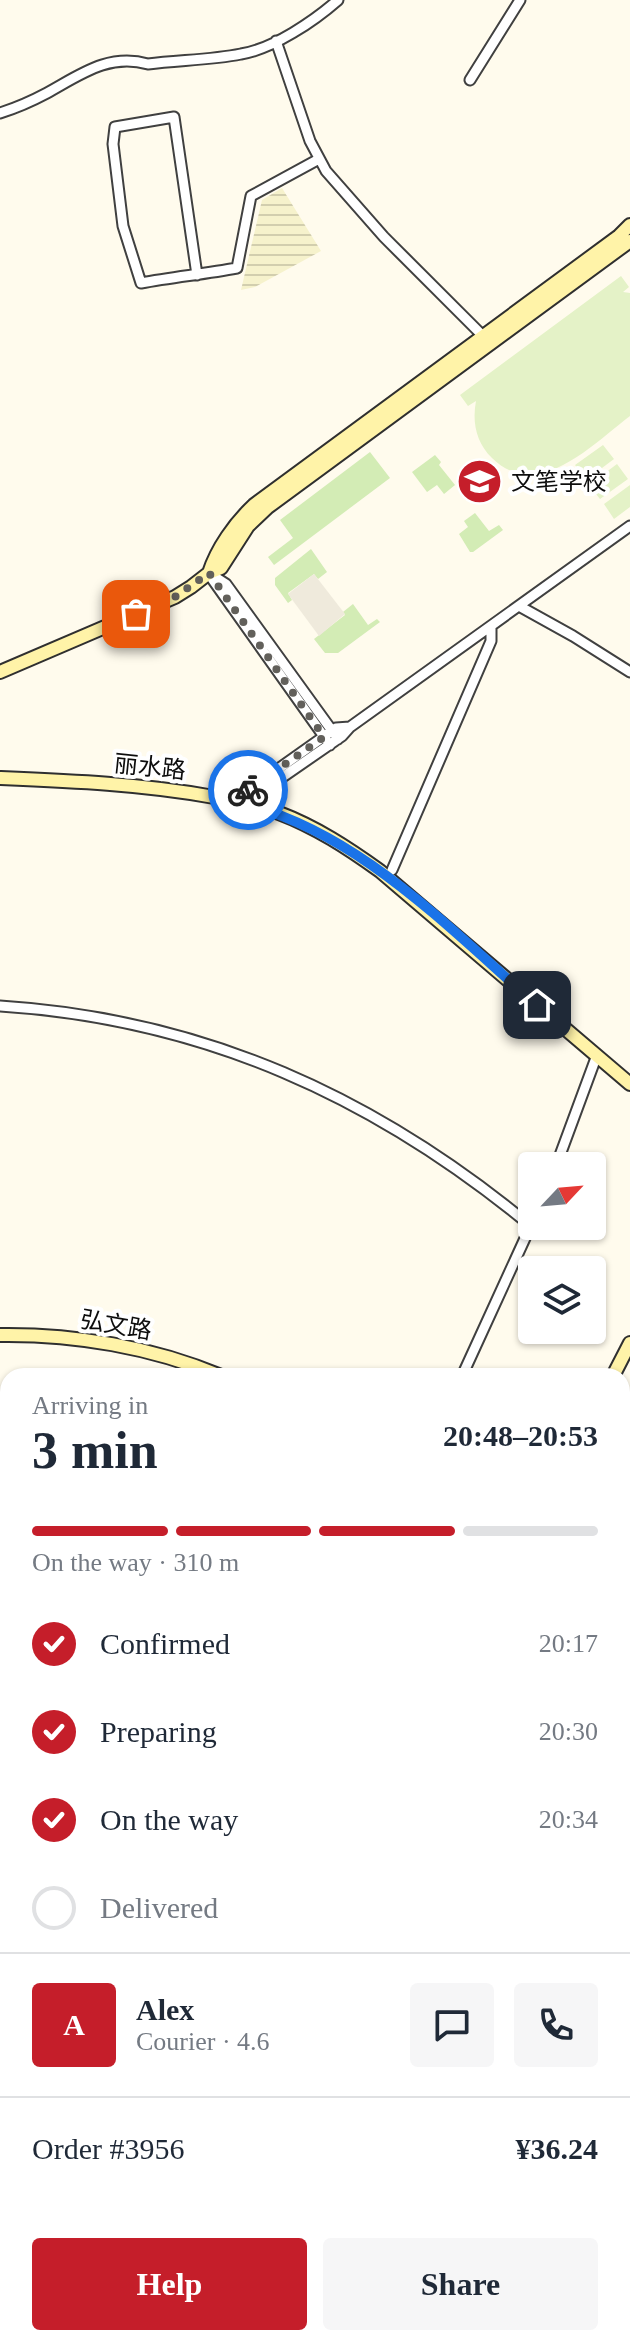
<!DOCTYPE html>
<meta charset="utf-8">
<style>
:root{--surface:#fff;--page:#f6f6f7;--text:#1f2937;--muted:#747a83;--line:#e0e1e3;--accent:#c51e2a}
body{margin:0;font-family:"Times New Roman","Noto Sans SC",serif;background:var(--page);color:var(--text);height:100vh;display:flex;flex-direction:column;font-size:30px;white-space:nowrap}
*{box-sizing:border-box;margin:0}
p{font-size:26px;color:var(--muted)}
.icon{flex:none;width:44px;height:44px;fill:none;stroke:currentColor;stroke-width:2;stroke-linecap:round;stroke-linejoin:round}
.map{position:relative;flex:1;overflow:hidden}
.side{position:absolute;left:0px;top:1368px;width:630px;height:978px;display:flex;flex-direction:column;background:var(--surface);border-radius:24px 24px 0 0;box-shadow:0 2px 6px #0004}
.side>*{flex:none}
.needle{width:52px;rotate:64deg}
.fabs{position:absolute;left:518px;top:1152px;display:grid;gap:16px}
.fabs a{display:grid;place-items:center;width:88px;height:88px;border-radius:8px;background:var(--surface);box-shadow:0 2px 6px #0004;font-size:40px}
.pin{position:absolute;display:grid;place-items:center;width:68px;height:68px;color:#fff;margin:-34px;border-radius:16px;box-shadow:0 4px 12px #0006}
.courier{position:absolute;display:grid;place-items:center;width:80px;height:80px;margin:-40px;border:6px solid #1a73e8;border-radius:50%;background:#fff;color:#222;box-shadow:0 2px 10px #0007}
.overview em{font-style:normal;font-weight:600}
.overview div{display:flex;flex-direction:column-reverse}
.overview{display:flex;align-items:center;justify-content:space-between;height:136px;padding:0 32px}
h1{font-size:52px;font-weight:600;line-height:60px}
.bar{display:grid;grid-template-columns:repeat(4,1fr);gap:12px 8px;align-content:center;height:96px;padding:0 32px}
.bar i{height:10px;border-radius:6px;background:var(--line)}
.bar .active{background:var(--accent)}
.bar p{grid-column:span 4}
.line{display:flex;align-items:center;gap:20px;padding:0 32px;border-top:2px solid var(--line)}
.line div{flex:1}
.round{display:grid;place-items:center;flex:none;width:84px;height:84px;border-radius:8px;background:var(--page)}
ol{padding:0 32px;list-style:none}
li{display:flex;align-items:center;gap:24px;height:88px}
li p{margin-inline-start:auto}
li .icon{padding:8px;border-radius:50%;background:var(--accent);color:#fff;stroke-width:4}
li:last-child{color:var(--muted)}
li i{width:44px;height:44px;border:4px solid var(--line);border-radius:50%}
.cta{display:flex;gap:16px;margin-top:auto;padding:16px 32px}
.cta a{flex:1;height:92px;border-radius:8px;background:var(--accent);color:#fff;font-size:32px;font-weight:600;line-height:92px;text-align:center}
.cta a+a{background:var(--page);color:var(--text)}
.map>svg:first-child{display:block}
.farmland{fill:url(#farmland-rules)}
.grass{fill:#d3ecb5}
.park{fill:url(#park-dots)}
.pitch{fill:#e4f2c7}
.plaza{fill:#efeadc}
.lines{fill:none;stroke-linecap:round;stroke-linejoin:round}
.street-casing{stroke:#404040;stroke-width:13}
.secondary-casing{stroke:#2f2f2f;stroke-width:16}
.street{stroke:#fff;stroke-width:9}
.secondary{stroke:#fff3a8;stroke-width:12}
.done{stroke:#62605b;stroke-width:8;stroke-dasharray:0 14.4}
.route{stroke:#1a73e8;stroke-width:10}
.labels{text-anchor:middle;stroke-width:8;stroke-linejoin:round;paint-order:stroke}
.poi-label{font-size:24px;fill:#0d0d0d;stroke:#fff;text-anchor:start}
.street-label{font-size:24px;fill:#0d0d0d;stroke:#fff}
</style>
<div class="map">
<svg width="630" height="2345" viewBox="0 0 630 2345">
<defs>
<pattern id="farmland-rules" width="6" height="5" patternUnits="userSpaceOnUse" patternTransform="scale(2)"><rect width="6" height="5" fill="#f6f2cc"/><path d="M0 2.5h6" fill="none" stroke="#d2ceae"/></pattern>
<pattern id="park-dots" width="8" height="8" patternUnits="userSpaceOnUse" patternTransform="scale(2)"><rect width="8" height="8" fill="#d3ecb5"/><path d="M2 2h.1M6 6h.1" fill="none" stroke="#b4c99a" stroke-width="1.8" stroke-linecap="round"/></pattern>
</defs>
<rect width="100%" height="100%" fill="#fffbed"/>
<path class="farmland" d="M 282,188 L 321,251 L 255,287 L 241,290 L 262,200 Z"/>
<path class="grass" d="M 370,452 L 390,478 L 274,565 L 268,557 L 293,538 L 280,520 Z
M 435,455 L 441,462 L 439,465 L 455,485 L 444,494 L 437,485 L 427,492 L 412,472 Z
M 475,513 L 489,531 L 499,525 L 503,530 L 473,552 L 470,552 L 459,534 L 468,527 L 464,521 Z
M 311,549 L 327,572 L 318,579 L 314,574 L 288,593 L 292,600 L 288,603 L 275,585 L 275,578 Z
M 353,604 L 368,625 L 377,619 L 380,622 L 338,653 L 325,653 L 314,639 L 345,615 L 343,612 Z"/>
<path class="park" d="M 630,1929 L 630,2119 L 622,2128 L 622,1938 Z
M 281,2338 L 442,2338 L 436,2345 L 275,2345 Z"/>
<path class="pitch" d="M 621,276 L 629,287 L 623,292 L 630,293 L 630,416 C 593,444 538,503 492,458 C 476,442 472,422 476,401 L 468,406 L 460,395 Z
M 603,445 L 614,459 L 586,480 L 575,465 Z
M 617,464 L 628,479 L 600,499 L 589,485 Z
M 630,485 L 630,507 L 614,519 L 604,504 Z"/>
<path class="plaza" d="M 314,574 L 345,614 L 319,636 L 288,594 Z"/>
<g class="lines">
<defs>
<path id="street" d="M 276,41 L 310,141 L 326,171 L 384,237 L 483,336
M 470,80 L 520,0
M 0,113 C 16,108 32,101 47,93 C 80,75 108,53 148,64 C 179,60 211,60 241,54 C 273,49 314,21 338,0
M 197,275 L 174,117 L 115,127 L 113,144 L 123,226 L 141,283 C 173,277 205,274 237,268 L 251,196 L 319,159
M 209,573 L 226,584 L 338,739
M 210,576 L 330,745
M 519,606 L 573,636 L 630,672
M 233,801 L 336,728 L 350,727
M 245,803 L 342,736 L 350,727 L 630,526
M 392,870 L 491,641 L 491,626
M 0,1006 C 204,1019 375,1097 531,1226
M 556,1166 L 597,1055
M 462,1376 L 532,1223
M 622,1427 L 630,1431
M 0,1648 L 8,1648
M 622,2280 L 630,2286"/>
<path id="secondary" d="M 209,573 C 217,548 235,523 254,505 L 619,236 L 630,225
M 0,672 L 175,597 L 191,587 L 209,573 L 221,568 L 248,526 L 268,507 L 630,241
M 0,778 C 71,781 143,784 214,797 C 235,801 259,805 279,813 C 316,827 348,848 380,871 L 630,1084
M 0,1335 C 74,1334 152,1347 221,1376
M 613,1376 L 630,1343
M 622,1718 L 630,1726
M 0,1890 L 8,1933
M 622,1922 L 630,1913
M 0,1965 L 8,2009
M 0,2022 L 8,2018
M 622,2143 L 630,2134
M 163,2338 L 169,2345
M 181,2338 L 187,2345
M 257,2345 L 263,2338
M 448,2345 L 454,2338"/>
</defs>
<use href="#street" class="street-casing"/>
<use href="#secondary" class="secondary-casing"/>
<use href="#street" class="street"/>
<use href="#secondary" class="secondary"/>
</g>
<g class="lines">
<path class="done" d="M 136,614 L 175,597 L 209,573 L 324,737 L 248,790"/>
<path class="route" d="M 248,790 L 233,801 C 354,827 446,926 537,1005"/>
</g>
<defs>
<symbol id="school-disc" viewBox="-11 -11 22 22"><circle r="9.5" fill="#c51e2a" stroke="#fff"/><path d="M0-5L7-2L0 1L-7-2ZM-4 1L0 2.5L4 1V4Q0 6-4 4Z" fill="#fff"/></symbol>
</defs>
<g fill-rule="evenodd">
<use href="#school-disc" x="454" y="456" width="51" height="51"/>
</g>
<g class="labels">
<g class="poi-label">
<text x="511" y="490">文笔学校</text>
</g>
<g class="street-label">
<text transform="translate(150 767) rotate(6)" y="8">丽水路</text>
<text transform="translate(116 1325) rotate(10)" y="8">弘文路</text>
</g>
</g>
</svg>
<div class="fabs">
<a><svg class="needle" viewBox="-14 -14 28 28"><path d="M0-13l5 13h-10z" fill="#e53935"/><path d="M0 13l5-13h-10z" fill="#747a83"/></svg></a>
<a><svg class="icon" aria-label="layers" viewBox="0 0 24 24"><path d="M12 4l9 5-9 5-9-5zM3 14l9 5 9-5"/></svg></a>
</div>
<div class="pin" style="left:136px;top:614px;background:#ea580c"><svg class="icon" aria-label="bag" viewBox="0 0 24 24"><path d="M5 8h14l-1 12H6zM9 8a3 3 0 0 1 6 0"/></svg></div>
<div class="pin" style="left:537px;top:1005px;background:#1f2937"><svg class="icon" aria-label="home" viewBox="0 0 24 24"><path d="M3 11l9-7 9 7M6 9v11h12V9"/></svg></div>
<div class="courier" style="left:248px;top:790px"><svg class="icon" aria-label="bike" viewBox="0 0 24 24"><circle cx="6" cy="16" r="4"/><circle cx="18" cy="16" r="4"/><path d="M6 16l4-8h5l3 8M10 8l3 8H6M13 5h3"/></svg></div>
<section class="side">
<div class="overview"><div><h1>3 min</h1><p>Arriving in</p></div><em>20:48–20:53</em></div>
<div class="bar"><i class="active"></i><i class="active"></i><i class="active"></i><i></i><p>On the way · 310 m</p></div>
<ol>
<li><svg class="icon" aria-label="check" viewBox="0 0 24 24"><path d="M5 12l5 5 9-10"/></svg>Confirmed<p>20:17</p></li>
<li><svg class="icon" aria-label="check" viewBox="0 0 24 24"><path d="M5 12l5 5 9-10"/></svg>Preparing<p>20:30</p></li>
<li><svg class="icon" aria-label="check" viewBox="0 0 24 24"><path d="M5 12l5 5 9-10"/></svg>On the way<p>20:34</p></li>
<li><i></i>Delivered</li>
</ol>
<div class="line" style="height:144px"><b class="round" style="background:var(--accent);color:#fff">A</b><div><b>Alex</b><p>Courier · 4.6</p></div><a class="round"><svg class="icon" aria-label="chat" viewBox="0 0 24 24"><path d="M4 5h16v11H9l-5 4z"/></svg></a><a class="round"><svg class="icon" aria-label="phone" viewBox="0 0 24 24"><path d="M5 4h4l2 5-3 2q2 4 5 5l2-3 5 2v4C11 20 4 13 5 4z"/></svg></a></div>
<div class="line" style="height:104px"><div>Order #3956</div><b>¥36.24</b></div>
<div class="cta"><a>Help</a><a>Share</a></div>
</section>
</div>
